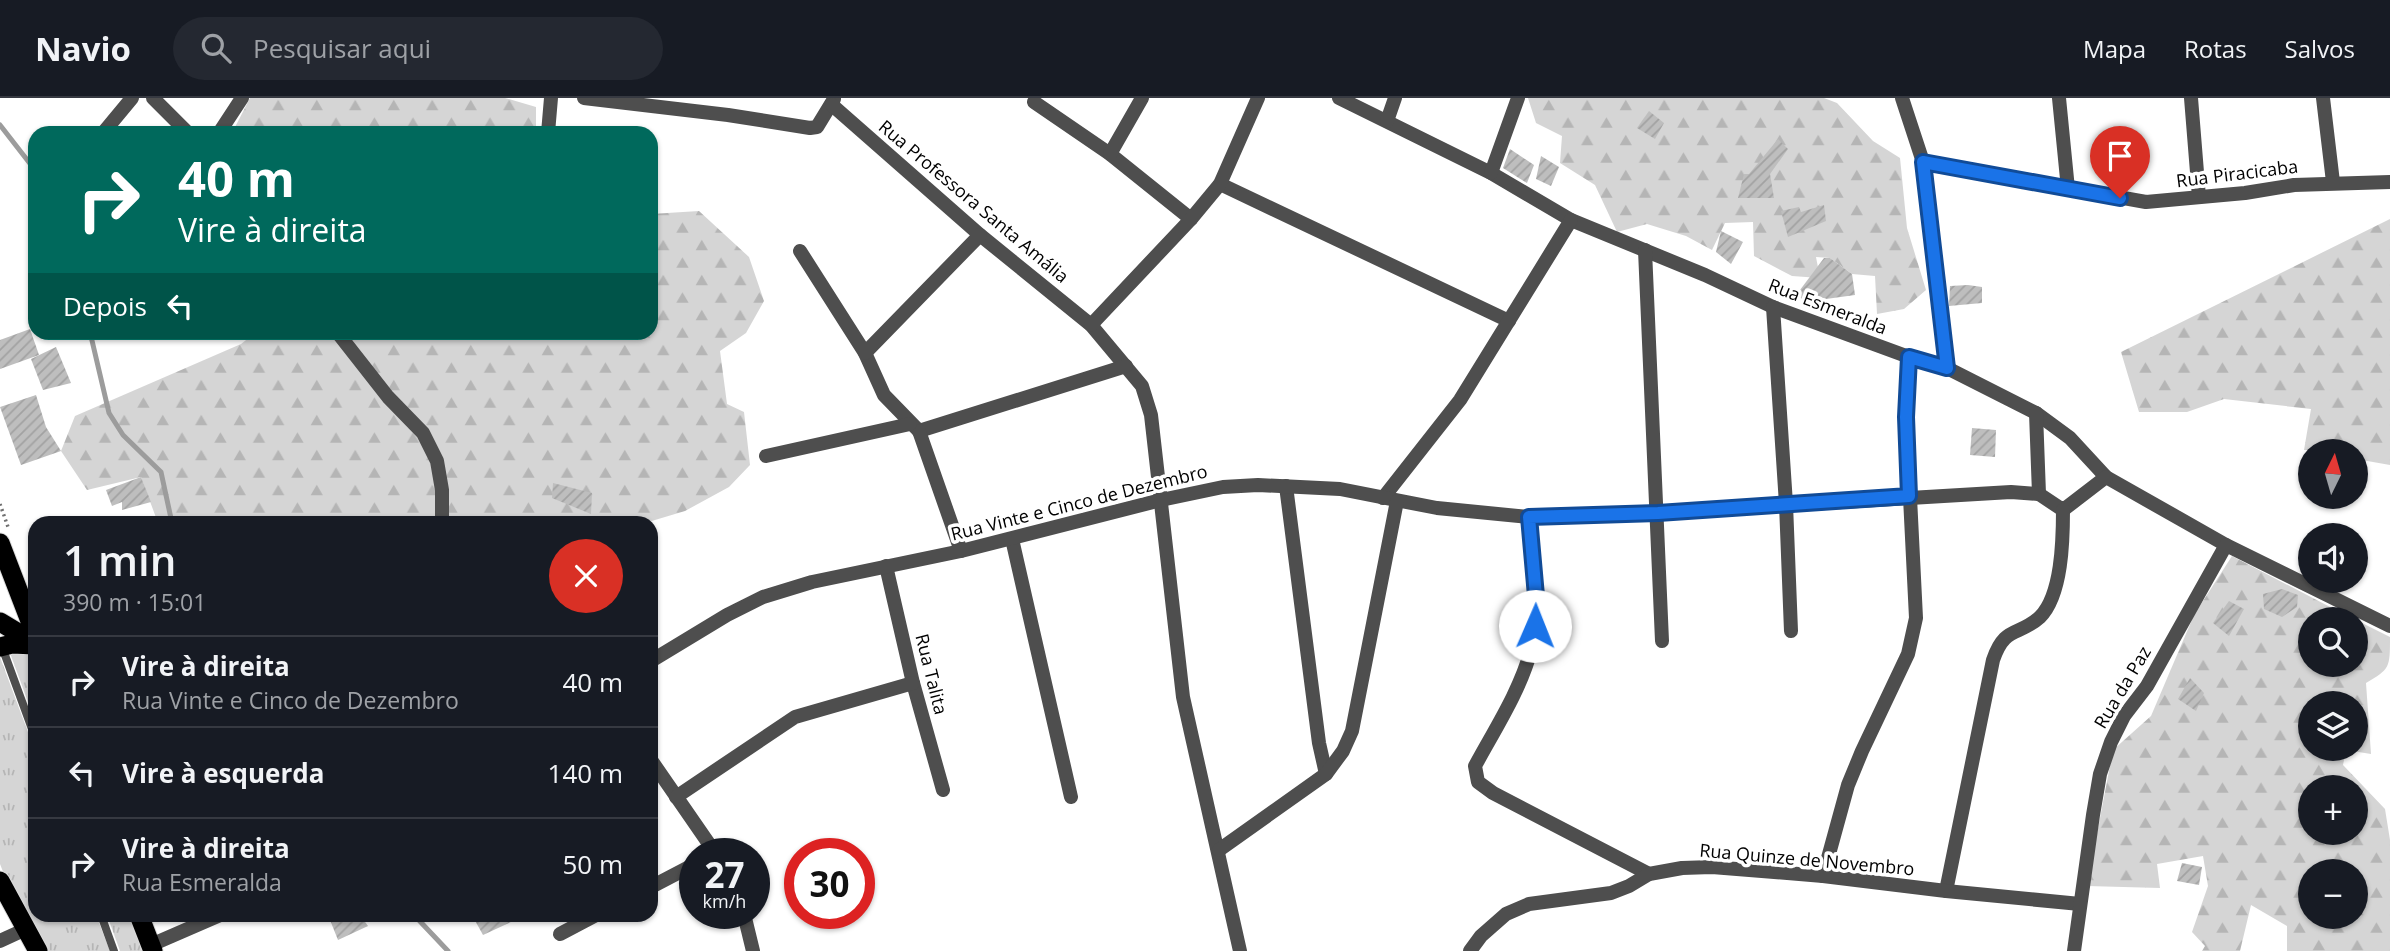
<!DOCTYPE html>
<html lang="pt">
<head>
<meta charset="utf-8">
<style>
	body { margin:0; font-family:"Open Sans",sans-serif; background:#242831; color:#f1f3f6; height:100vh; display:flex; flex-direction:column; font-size:26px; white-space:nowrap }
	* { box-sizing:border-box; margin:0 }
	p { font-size:23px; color:#9ea1a6 }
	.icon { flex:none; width:38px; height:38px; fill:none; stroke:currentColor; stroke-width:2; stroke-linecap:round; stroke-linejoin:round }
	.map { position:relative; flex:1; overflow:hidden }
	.side { position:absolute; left:28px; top:418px; width:630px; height:406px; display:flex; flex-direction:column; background:#171b24; border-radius:21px; box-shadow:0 2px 5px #0004 }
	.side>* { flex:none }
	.top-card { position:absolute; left:28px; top:28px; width:630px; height:214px; border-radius:21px; box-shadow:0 2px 5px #0004; background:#00695c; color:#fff; overflow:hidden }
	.needle { width:46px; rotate:5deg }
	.buttons { position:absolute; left:2298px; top:341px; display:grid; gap:14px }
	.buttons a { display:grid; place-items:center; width:70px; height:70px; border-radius:50%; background:#171b24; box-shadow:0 2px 5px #0004; font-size:35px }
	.speed { position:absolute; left:679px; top:740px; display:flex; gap:14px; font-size:35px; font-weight:700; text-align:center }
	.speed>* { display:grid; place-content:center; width:91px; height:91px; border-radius:50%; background:#171b24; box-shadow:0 2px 5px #0004; line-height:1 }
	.speed small { font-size:18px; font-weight:400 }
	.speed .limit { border:10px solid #d22; background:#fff; color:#111 }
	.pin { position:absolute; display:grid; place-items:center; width:60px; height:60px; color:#fff; margin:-72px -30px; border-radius:50% 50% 50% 0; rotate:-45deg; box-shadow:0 0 7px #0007 }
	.pin .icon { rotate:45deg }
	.me { position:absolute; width:77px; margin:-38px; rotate:1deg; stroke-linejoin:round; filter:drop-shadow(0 0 5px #0008) }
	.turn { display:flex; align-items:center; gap:24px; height:147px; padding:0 35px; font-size:32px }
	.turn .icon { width:91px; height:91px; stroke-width:2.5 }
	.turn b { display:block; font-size:49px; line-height:60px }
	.then { display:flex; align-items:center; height:66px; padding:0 35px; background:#0003; gap:14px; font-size:26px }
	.round { display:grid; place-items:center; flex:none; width:74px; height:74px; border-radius:37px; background:#242831 }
	.headline { display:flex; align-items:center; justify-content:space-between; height:119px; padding:0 35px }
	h1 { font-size:42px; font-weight:600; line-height:52px }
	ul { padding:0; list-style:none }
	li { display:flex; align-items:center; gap:21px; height:91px; padding:0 35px; border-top:2px solid #363941 }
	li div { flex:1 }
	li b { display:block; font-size:26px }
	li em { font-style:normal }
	header { display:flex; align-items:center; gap:42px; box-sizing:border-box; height:98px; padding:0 35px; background:#171b24; border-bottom:2px solid #363941 }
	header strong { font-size:33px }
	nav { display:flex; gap:38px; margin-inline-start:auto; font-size:24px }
	.search { width:490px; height:63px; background:#242831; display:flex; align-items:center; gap:18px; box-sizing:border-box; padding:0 24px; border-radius:38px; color:#9ea1a6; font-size:26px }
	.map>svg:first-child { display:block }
	.forest { fill:url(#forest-firs); fill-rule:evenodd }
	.park { fill:url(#park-tufts) }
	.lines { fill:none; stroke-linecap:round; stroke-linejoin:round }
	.stream { stroke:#9c9c9c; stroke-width:5 }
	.building { fill:url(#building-hatch) }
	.trunk-casing { stroke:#dbdbdb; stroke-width:21 }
	.path { stroke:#707070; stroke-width:3.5; stroke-dasharray:2 3.5; stroke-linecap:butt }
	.service { stroke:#4e4e4e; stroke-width:8 }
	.minor { stroke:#4e4e4e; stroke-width:14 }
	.trunk { stroke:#000; stroke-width:19 }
	.route-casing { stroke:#114b97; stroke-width:18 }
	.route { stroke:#1a73e8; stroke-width:12 }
	.labels { text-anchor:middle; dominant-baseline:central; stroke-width:7; stroke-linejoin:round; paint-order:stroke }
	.street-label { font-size:18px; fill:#000; stroke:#fff }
</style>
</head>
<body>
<header>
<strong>Navio</strong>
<div class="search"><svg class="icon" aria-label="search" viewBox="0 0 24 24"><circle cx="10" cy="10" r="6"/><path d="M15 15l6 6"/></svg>Pesquisar aqui</div>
<nav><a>Mapa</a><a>Rotas</a><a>Salvos</a></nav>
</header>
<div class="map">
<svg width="2390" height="853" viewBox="0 0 2390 853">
	<defs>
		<pattern id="forest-firs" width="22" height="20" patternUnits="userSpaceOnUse" patternTransform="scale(1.75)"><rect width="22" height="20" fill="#d5d5d5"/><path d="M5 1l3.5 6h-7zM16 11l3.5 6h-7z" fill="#b5b5b5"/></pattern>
		<pattern id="park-tufts" width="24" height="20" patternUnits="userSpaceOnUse" patternTransform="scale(1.75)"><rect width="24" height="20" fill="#d5d5d5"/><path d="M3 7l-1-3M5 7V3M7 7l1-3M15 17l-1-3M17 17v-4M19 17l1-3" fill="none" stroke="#b5b5b5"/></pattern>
		<pattern id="building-hatch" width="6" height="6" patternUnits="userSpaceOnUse" patternTransform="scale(1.75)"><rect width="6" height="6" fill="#bebebe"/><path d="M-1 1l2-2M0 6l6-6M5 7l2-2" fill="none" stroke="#a2a2a2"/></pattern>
	</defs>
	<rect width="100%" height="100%" fill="#fff"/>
	<g class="forest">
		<path d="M250 0H505L536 9V28L482 29 432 35H232Z"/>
		<path d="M1528 0H1824L1837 5 1873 43 1900 60 1907 130 1926 192 1904 211 1877 216 1875 178 1852 176 1830 160 1816 159 1820 180 1792 178 1754 158 1753 124 1725 125 1712 152 1686 138 1647 126 1617 134 1595 87 1560 65 1562 38 1536 25Z"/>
		<path d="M699 113 749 159 764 203 746 235 720 253 727 306 744 314 750 367 729 389 685 413 645 425H506L495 419 470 425H158L141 379 87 392 61 353 75 318 241 246 255 235 651 234V116Z"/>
		<path d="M2390 121V367L2356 361V354L2304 352 2311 311 2224 301 2187 314H2139L2121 254Z"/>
		<path d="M2232 458 2355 522H2310V567H2356V522L2390 539C2390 570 2390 571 2366 585L2371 656 2346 652 2343 667 2385 711 2390 742V853H2287V828L2251 807 2240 853H2202L2205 848 2192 834 2208 788 2203 758 2157 766 2160 790 2087 788 2113 652 2151 618 2194 517ZM2310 606H2356V651H2310ZM2310 690H2356V735H2310ZM2310 774H2356V819H2310Z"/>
	</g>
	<g class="park">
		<path d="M35 553V623L10 555Z"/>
		<path d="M0 559 35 653V817H96L110 853H44L9 789 0 766Z"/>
		<path d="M107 817H134L148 853H120Z"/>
	</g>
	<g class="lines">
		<g class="stream">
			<path d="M0 27 35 72"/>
			<path d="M90 234 109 315 123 337 161 374 172 425"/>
			<path d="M414 817 448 853"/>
		</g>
	</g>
	<g class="building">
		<path d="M1649 13 1664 25 1655 41 1637 30Z"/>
		<path d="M1778 41 1788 51 1770 76 1774 100H1738L1744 76H1749Z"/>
		<path d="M1510 51 1534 67 1527 85 1503 70Z"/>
		<path d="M1541 58 1559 69 1551 88 1536 81Z"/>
		<path d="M1824 107 1826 123 1788 139 1781 113 1799 109 1801 114Z"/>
		<path d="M1721 133 1743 144 1731 166 1716 154Z"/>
		<path d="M1824 160H1830L1852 176 1855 197 1826 201 1813 213 1797 196Z"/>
		<path d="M1968 187 1982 189V205L1949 208 1950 188Z"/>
		<path d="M30 231 39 257 0 271V242Z"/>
		<path d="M56 249 71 285 43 292 31 261Z"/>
		<path d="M36 297 46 329 61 353 21 367 0 309Z"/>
		<path d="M1972 330 1996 332 1995 359 1970 357Z"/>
		<path d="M141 379 151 404 122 412V404L112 408 106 392Z"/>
		<path d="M553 385 592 395 591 416 552 400Z"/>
		<path d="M2282 491 2298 497 2297 509 2282 519 2264 511 2263 496Z"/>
		<path d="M2229 503 2244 511 2229 538 2213 525Z"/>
		<path d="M2190 580 2204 595 2196 613 2178 601Z"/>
		<path d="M2182 765 2202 769 2199 787 2177 783Z"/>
		<path d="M328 817H360L368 828 338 842Z"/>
		<path d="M472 817H526L483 837Z"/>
	</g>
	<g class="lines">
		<g class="trunk-casing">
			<g id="trunk">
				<path d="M0 445 35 536"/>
				<path d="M0 524 35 545"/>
				<path d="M0 549 12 546 35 547"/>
				<path d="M0 783 38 853"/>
				<path d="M139 817 153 853"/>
			</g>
		</g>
		<path class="path" d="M0 406 8 429"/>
		<g class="service">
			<path d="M2 549 35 639"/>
			<path d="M101 817 114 853"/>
		</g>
		<g class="minor">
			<path d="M153 0 188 35"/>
			<path d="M584 0 728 17 810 30 817 29 834 1"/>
			<path d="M1339 0 1491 75 1571 122 1705 177 1773 209 1909 259 1947 270 2036 315 2070 340 2106 379 2226 447 2390 528"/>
			<path d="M1902 0 1923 64 1947 270"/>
			<path d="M2059 0 2068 91"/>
			<path d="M2191 0 2199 99"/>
			<path d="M2323 0 2333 84"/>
			<path d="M1034 4 1110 56 1191 121"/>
			<path d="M832 7 980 137 1091 227 1142 288 1151 317 1183 599 1240 853"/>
			<path d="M1387 23 1395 0"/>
			<path d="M103 35 132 0"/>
			<path d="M219 35 242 0"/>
			<path d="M548 35 551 0"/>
			<path d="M1110 56 1142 0"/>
			<path d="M1923 64 2146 104 2245 95 2294 87 2390 84"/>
			<path d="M1491 75 1518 0"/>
			<path d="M1220 86 1509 223"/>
			<path d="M1645 152 1662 543"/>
			<path d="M800 153 865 255 884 297 919 333"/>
			<path d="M1773 209 1786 406 1791 533"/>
			<path d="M1091 227 1191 121 1220 86 1258 0"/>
			<path d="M337 234 388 299 423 335 437 363 442 392V425"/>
			<path d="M865 255 980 137"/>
			<path d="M2036 315 2039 396"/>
			<path d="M919 333 1126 268"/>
			<path d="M919 333 961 453"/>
			<path d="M766 358 910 326"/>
			<path d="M1286 388 1319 645 1326 676"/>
			<path d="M1383 400 1460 302 1571 122"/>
			<path d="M1529 419C1533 462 1543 510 1531 552 1520 593 1495 631 1475 668L1478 684 1493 695 1649 776"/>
			<path d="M1012 441 1071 699"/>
			<path d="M886 468 913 585 943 692"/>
			<path d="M651 563 727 517 763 499 812 484 961 453 1161 402 1223 389 1258 387 1340 391 1437 410 1529 419 1658 415 2011 394 2039 396 2063 412 2106 379"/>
			<path d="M651 662 716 756"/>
			<path d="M676 699 795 619 913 585"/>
			<path d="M1219 752 1326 676 1343 653 1352 633 1397 403"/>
			<path d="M1823 778 1848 687 1862 653 1908 556 1916 520 1906 319 1909 259"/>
			<path d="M651 789 695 766"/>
			<path d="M1946 793 1993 562C2005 527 2018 539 2040 519 2062 497 2063 442 2063 412"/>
			<path d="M744 816 753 853"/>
			<path d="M560 836 596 817"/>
			<path d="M0 843 26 831"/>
			<path d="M151 847 220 817"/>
			<path d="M1470 853 1481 838 1506 816 1529 806 1611 795 1629 788 1649 776 1682 770 1712 769 1823 778 1946 793 2080 806"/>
			<path d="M2074 853 2093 717 2100 676 2111 644 2124 618 2147 588 2226 447"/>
		</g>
		<use href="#trunk" class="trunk"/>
	</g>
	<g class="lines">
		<g class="route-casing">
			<path id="route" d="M1535 528 1536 498 1529 419 1658 415 1909 398 1906 319 1909 259 1947 270 1923 64 2120 100"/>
		</g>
		<use href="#route" class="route"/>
	</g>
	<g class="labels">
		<g class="street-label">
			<text transform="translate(2237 75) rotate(-7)">Rua Piracicaba</text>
			<text transform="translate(974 103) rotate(40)">Rua Professora Santa Amália</text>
			<text transform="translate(1828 208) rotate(21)">Rua Esmeralda</text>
			<text transform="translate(1079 404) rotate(-14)">Rua Vinte e Cinco de Dezembro</text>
			<text transform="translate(932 576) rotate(76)">Rua Talita</text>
			<text transform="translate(2122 589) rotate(-59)">Rua da Paz</text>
			<text transform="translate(1807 761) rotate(5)">Rua Quinze de Novembro</text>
		</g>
	</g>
</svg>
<div class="buttons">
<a><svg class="needle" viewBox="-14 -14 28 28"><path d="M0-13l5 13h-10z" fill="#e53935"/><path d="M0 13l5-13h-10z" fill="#9ea1a6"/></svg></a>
<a><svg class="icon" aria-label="sound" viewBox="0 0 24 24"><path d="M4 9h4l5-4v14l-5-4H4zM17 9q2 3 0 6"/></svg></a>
<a><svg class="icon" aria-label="search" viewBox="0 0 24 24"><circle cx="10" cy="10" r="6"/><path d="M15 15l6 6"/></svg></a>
<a><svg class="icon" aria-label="layers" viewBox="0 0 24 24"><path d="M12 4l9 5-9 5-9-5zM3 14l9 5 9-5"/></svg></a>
<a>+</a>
<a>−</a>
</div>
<div class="speed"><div>27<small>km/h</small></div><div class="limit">30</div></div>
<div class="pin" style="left:2120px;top:100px;background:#d93025"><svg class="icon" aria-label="arrive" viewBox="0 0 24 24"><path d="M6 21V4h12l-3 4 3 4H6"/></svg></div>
<svg class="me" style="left:1535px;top:528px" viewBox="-20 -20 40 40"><circle r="19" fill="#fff"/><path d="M0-13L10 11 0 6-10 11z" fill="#1a73e8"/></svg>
<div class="top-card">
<div class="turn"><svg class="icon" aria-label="right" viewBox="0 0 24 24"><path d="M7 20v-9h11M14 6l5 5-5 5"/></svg><div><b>40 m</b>Vire à direita</div></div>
<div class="then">Depois<svg class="icon" aria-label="left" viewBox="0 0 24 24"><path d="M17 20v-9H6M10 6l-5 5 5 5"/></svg></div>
</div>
<section class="side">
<div class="headline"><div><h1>1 min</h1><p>390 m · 15:01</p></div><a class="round" style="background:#d93025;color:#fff"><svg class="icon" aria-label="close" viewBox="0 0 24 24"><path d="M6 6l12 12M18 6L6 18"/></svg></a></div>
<ul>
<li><svg class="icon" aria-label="right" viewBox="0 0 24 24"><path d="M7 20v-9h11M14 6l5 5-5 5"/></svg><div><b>Vire à direita</b><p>Rua Vinte e Cinco de Dezembro</p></div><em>40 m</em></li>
<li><svg class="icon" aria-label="left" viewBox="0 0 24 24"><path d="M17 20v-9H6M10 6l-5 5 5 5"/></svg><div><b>Vire à esquerda</b></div><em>140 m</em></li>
<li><svg class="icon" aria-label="right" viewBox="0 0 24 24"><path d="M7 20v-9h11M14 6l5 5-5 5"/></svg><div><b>Vire à direita</b><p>Rua Esmeralda</p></div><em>50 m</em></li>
</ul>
</section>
</div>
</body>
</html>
